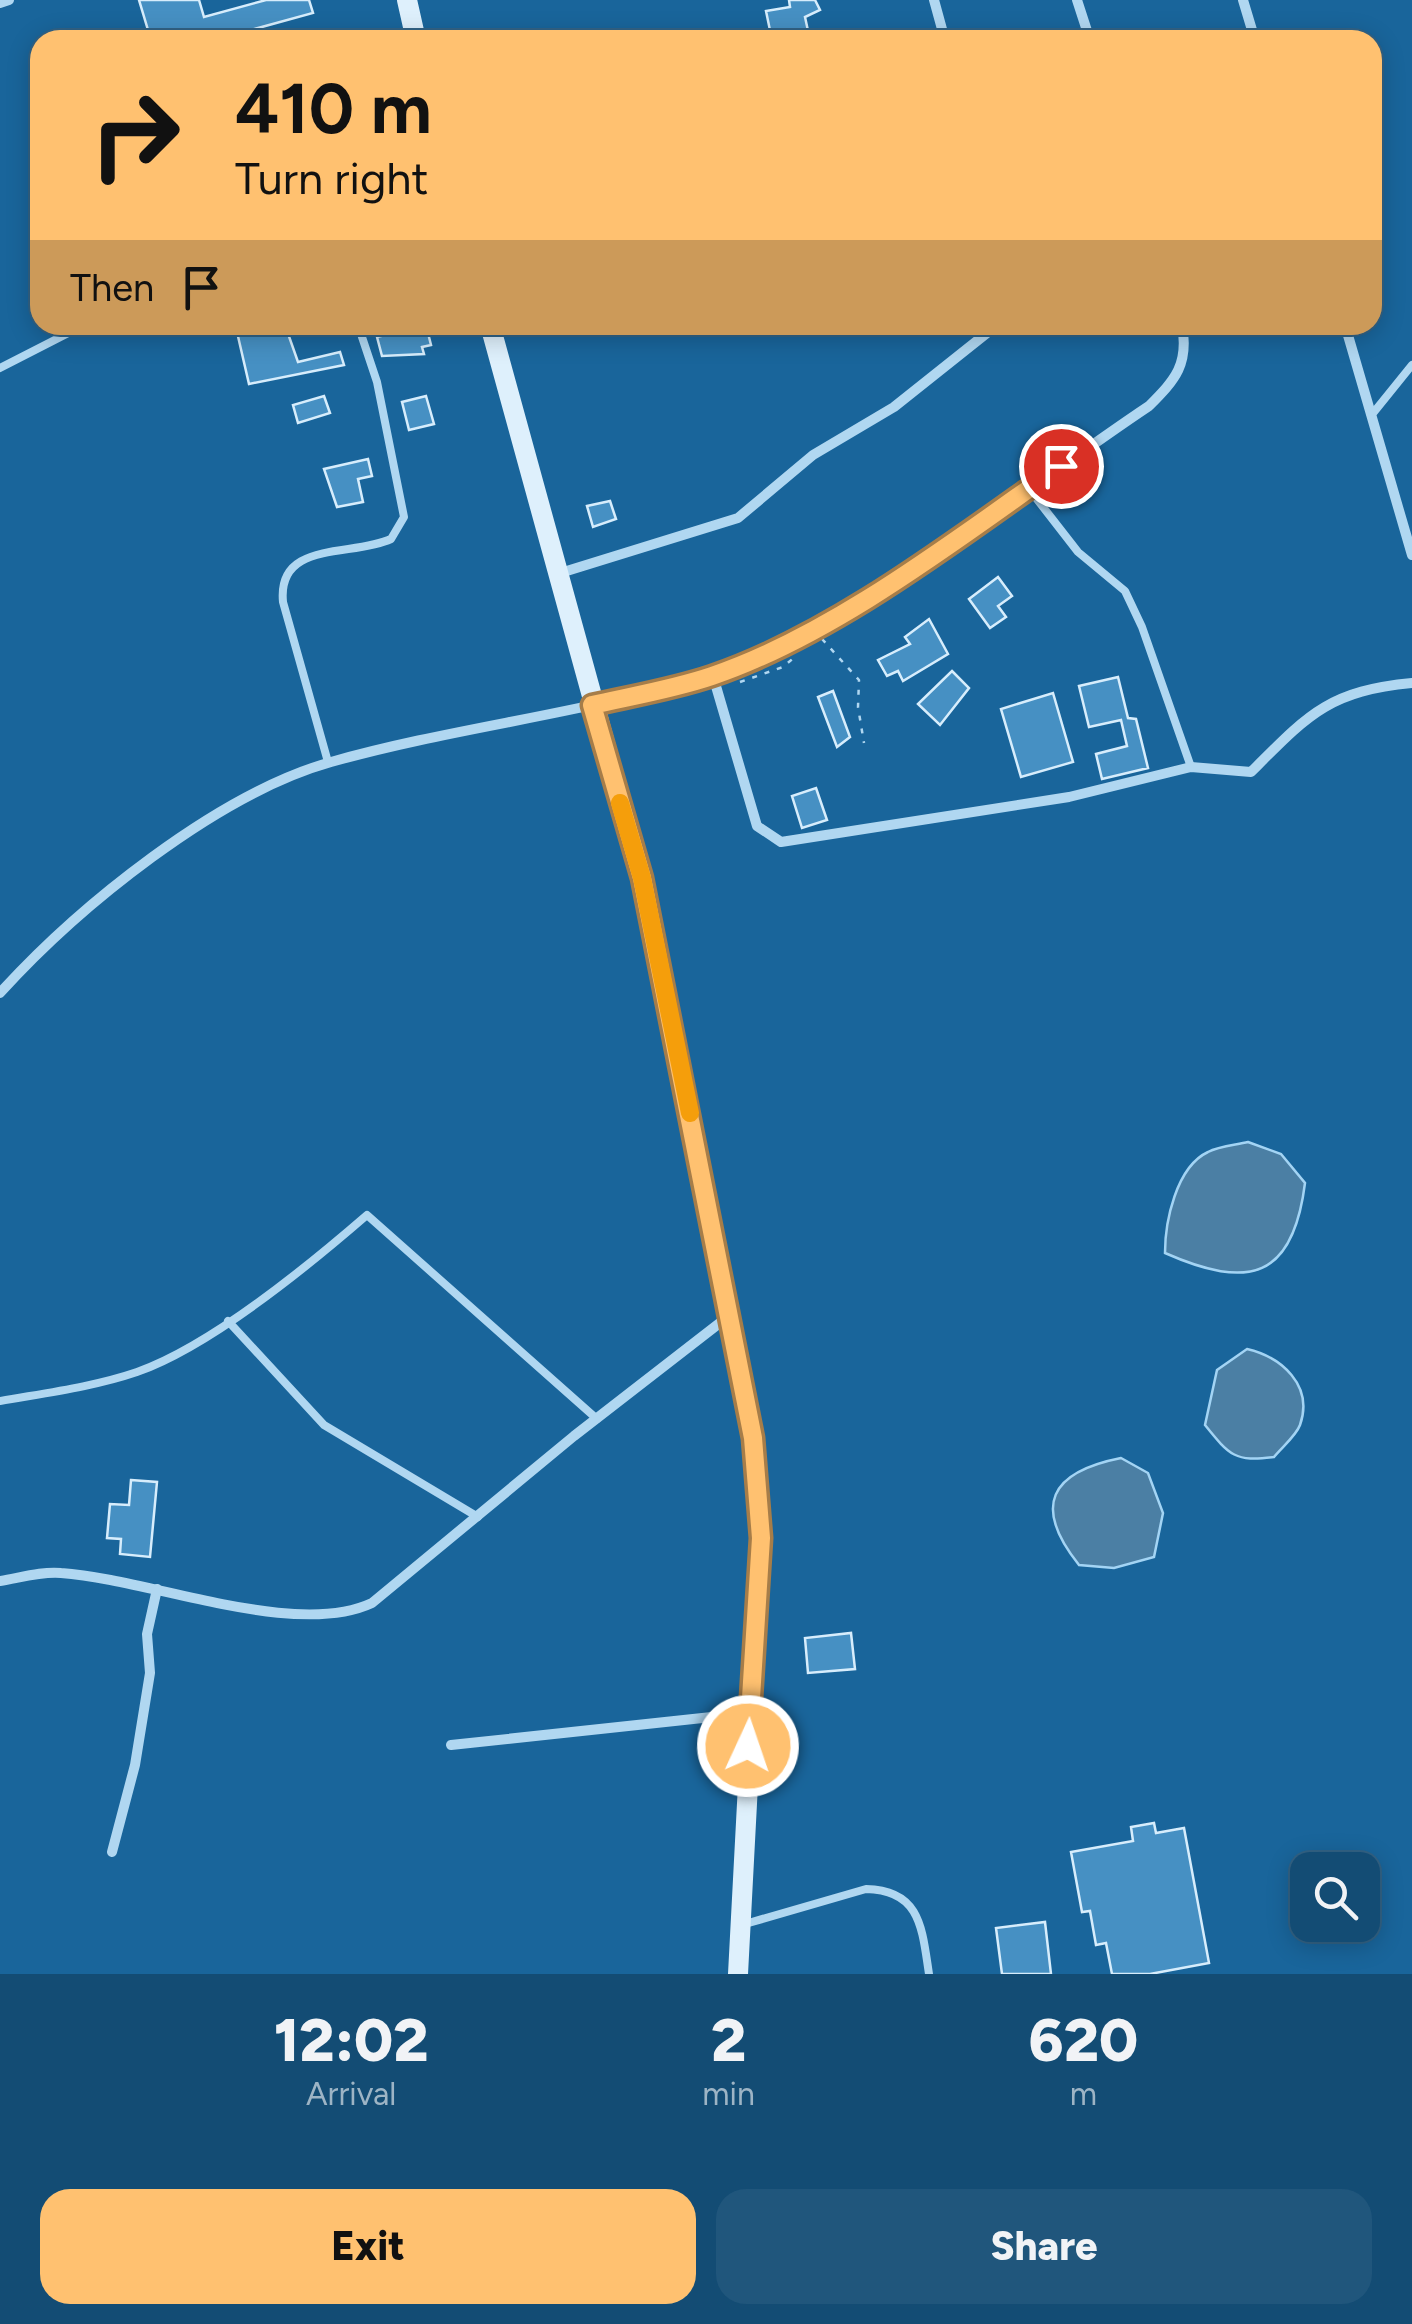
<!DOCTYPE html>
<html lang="en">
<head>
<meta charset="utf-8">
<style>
	body { margin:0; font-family:Figtree,sans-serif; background:#20567c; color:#f1f3f6; height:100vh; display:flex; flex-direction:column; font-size:38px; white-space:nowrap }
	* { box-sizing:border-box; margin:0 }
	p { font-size:32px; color:#9db4c5 }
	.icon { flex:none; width:55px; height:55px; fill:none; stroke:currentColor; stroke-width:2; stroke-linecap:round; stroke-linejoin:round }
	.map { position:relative; height:1974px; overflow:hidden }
	.details { display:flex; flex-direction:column; background:#134c74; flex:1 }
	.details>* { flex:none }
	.guide { position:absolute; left:30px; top:30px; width:1352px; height:305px; border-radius:30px; box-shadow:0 5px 25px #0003,0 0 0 2px #326386; background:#ffc170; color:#111; overflow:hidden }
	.controls { position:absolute; left:1290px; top:1852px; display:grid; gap:20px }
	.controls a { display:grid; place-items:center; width:90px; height:90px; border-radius:20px; background:#134c74; box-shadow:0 5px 25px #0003,0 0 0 2px #326386; font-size:50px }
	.pin { position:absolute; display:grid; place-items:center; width:85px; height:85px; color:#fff; margin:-42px; border:5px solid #fff; border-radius:50%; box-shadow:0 2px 10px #0007 }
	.me { position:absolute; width:110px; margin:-55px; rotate:3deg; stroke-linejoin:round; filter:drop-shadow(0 0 8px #0008) }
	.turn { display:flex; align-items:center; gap:35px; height:210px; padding:0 40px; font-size:45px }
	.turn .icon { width:130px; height:130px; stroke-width:2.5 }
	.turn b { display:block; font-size:70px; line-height:85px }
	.then { display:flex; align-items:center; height:95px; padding:0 40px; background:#0003; gap:20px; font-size:38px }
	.eta { display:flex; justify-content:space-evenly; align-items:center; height:170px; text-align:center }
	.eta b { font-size:60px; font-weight:800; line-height:70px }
	.action { display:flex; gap:20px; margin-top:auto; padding:20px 40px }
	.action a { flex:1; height:115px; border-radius:30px; background:#ffc170; color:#111; font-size:40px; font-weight:800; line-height:115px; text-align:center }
	.action a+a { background:#20567c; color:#f1f3f6 }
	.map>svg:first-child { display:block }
	.water { fill:#4b7fa4; stroke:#a3d4f4; stroke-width:2.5 }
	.building { fill:#4690c3; stroke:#d7edfc; stroke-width:2.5 }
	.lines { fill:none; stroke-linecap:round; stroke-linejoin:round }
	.path { stroke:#b0d7f1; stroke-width:2.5; stroke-dasharray:5 8; stroke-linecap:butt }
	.service { stroke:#b0d7f1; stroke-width:8 }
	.minor { stroke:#b0d7f1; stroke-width:10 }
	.secondary { stroke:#def0fc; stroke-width:20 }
	.route-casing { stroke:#a67d49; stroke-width:25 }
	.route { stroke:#ffc170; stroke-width:18 }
	.slow { stroke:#f59e0b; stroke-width:18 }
</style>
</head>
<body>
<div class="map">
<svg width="1412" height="1974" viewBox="0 0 1412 1974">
	<rect width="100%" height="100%" fill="#19659b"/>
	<g class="water">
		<path d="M1248 1142 1281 1154 1305 1183C1293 1279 1249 1290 1165 1253 1165 1222 1176 1167 1208 1152 1219 1146 1236 1145 1248 1142Z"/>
		<path d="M1247 1349C1281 1357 1314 1385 1300 1425 1296 1436 1281 1448 1274 1457 1235 1462 1230 1456 1205 1425L1217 1370Z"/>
		<path d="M1121 1458 1148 1473 1163 1513 1154 1557 1114 1568 1079 1565C1032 1506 1050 1472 1121 1458Z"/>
	</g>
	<g class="building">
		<path d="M139 0H199L204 17 266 0H309L313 13 214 40H151Z"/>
		<path d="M789 0H815L820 10 805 17 810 40H772L766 11 790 7Z"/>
		<path d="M267 325H285L298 362 340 352 344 365 249 384 237 332Z"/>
		<path d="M426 325 431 345 422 347 424 354 382 356 377 337Z"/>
		<path d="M324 396 330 413 298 423 293 405Z"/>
		<path d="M426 396 434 424 409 430 402 402Z"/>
		<path d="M368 459 372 476 358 479 363 502 337 507 324 469Z"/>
		<path d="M610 501 616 519 593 527 587 506Z"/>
		<path d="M998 577 1012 596 998 606 1006 617 990 628 969 599Z"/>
		<path d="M929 619 948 654 903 681 898 671 887 676 878 660 910 644 905 637Z"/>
		<path d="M952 671 969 688 940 725 918 704Z"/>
		<path d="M1118 677 1128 718 1136 719 1148 768 1102 779 1096 754 1127 746 1121 720 1089 727 1079 686Z"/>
		<path d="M833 691 850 737 837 747 818 697Z"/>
		<path d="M1053 693 1073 762 1021 777 1001 709Z"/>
		<path d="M816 788 827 820 802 828 792 796Z"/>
		<path d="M131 1480 157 1482 150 1557 120 1554 121 1539 107 1538 110 1504 129 1505Z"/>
		<path d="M851 1633 855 1669 808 1673 805 1638Z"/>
		<path d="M1154 1823 1156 1833 1184 1828 1209 1963 1150 1974H1112L1106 1943 1096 1945 1090 1911 1082 1912 1071 1852 1133 1841 1131 1827Z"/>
		<path d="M1045 1922 1051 1974H1002L996 1928Z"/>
	</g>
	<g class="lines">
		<g class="path">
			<path d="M822 639 859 680 858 707 864 743"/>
			<path d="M740 682 783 667 796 656"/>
		</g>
		<g class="service">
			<path d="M0 368 84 325"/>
			<path d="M1374 412 1412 365"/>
			<path d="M1029 489 1078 552 1125 591 1142 627 1191 767"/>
			<path d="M328 762 283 602C277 540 352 557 391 539L404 517 377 382 358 325"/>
			<path d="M228 1321 324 1425 478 1517"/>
			<path d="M0 1401C45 1393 93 1387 137 1372 211 1346 307 1267 367 1215L597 1419"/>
			<path d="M745 1924 866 1889C921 1890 922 1929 929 1974"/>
		</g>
		<g class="minor">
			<path d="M934 0 945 40"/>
			<path d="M1077 0 1090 40"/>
			<path d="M1243 0 1255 40"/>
			<path d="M0 3 9 0"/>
			<path d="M1345 325 1412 555"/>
			<path d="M557 574 738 518 813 455 894 407 997 325"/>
			<path d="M713 676 757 826 781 842 1069 797 1191 767 1251 772C1308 715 1328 691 1412 683"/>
			<path d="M0 993C78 907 217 794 331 762 430 734 533 720 633 696 660 689 688 685 714 676 867 620 1014 496 1149 406 1176 379 1189 364 1182 325"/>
			<path d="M0 1581C19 1578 42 1571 61 1573 150 1579 295 1639 372 1603L574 1436 730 1315"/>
			<path d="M451 1745 749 1713"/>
			<path d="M112 1852 135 1765 150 1673 147 1634 157 1589"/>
		</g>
		<g class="secondary">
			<path d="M407 0 416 40"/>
			<path d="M490 325 642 878 753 1438 761 1538 738 1974"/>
		</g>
	</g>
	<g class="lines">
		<g class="route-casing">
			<path id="route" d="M748 1746 761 1538 753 1438 642 878 592 705C632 696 674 689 712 676 833 635 957 539 1061 466"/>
		</g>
		<use href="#route" class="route"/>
		<path class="slow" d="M620 803 642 878 690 1113"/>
	</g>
</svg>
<div class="controls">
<a><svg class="icon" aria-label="search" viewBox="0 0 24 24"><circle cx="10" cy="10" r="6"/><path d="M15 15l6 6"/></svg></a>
</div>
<div class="pin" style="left:1061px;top:466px;background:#d93025"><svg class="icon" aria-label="arrive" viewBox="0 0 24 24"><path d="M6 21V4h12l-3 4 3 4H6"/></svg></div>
<svg class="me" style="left:748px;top:1746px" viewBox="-20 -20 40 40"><circle r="17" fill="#ffc170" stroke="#fff" stroke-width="3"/><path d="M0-11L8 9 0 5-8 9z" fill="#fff"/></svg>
<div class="guide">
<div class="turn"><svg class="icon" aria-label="right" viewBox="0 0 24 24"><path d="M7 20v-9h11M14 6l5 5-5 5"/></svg><div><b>410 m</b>Turn right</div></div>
<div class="then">Then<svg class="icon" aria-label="arrive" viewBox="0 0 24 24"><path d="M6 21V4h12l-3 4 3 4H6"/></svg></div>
</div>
</div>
<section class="details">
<div class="eta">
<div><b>12:02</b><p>Arrival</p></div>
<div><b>2</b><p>min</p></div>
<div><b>620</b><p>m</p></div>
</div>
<div class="action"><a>Exit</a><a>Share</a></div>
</section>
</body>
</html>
